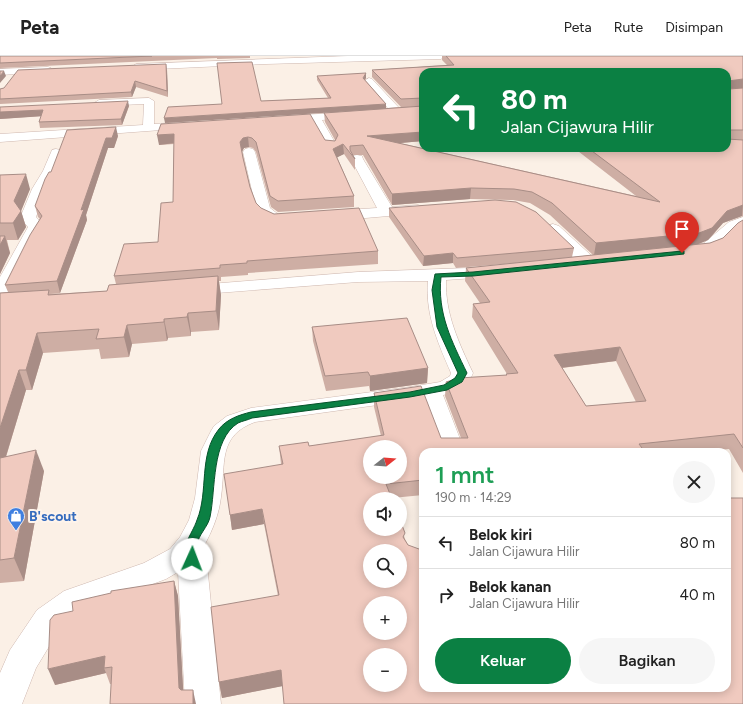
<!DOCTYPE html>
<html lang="id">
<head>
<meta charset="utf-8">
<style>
	body { margin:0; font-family:Figtree,sans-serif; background:#f6f6f6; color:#222; height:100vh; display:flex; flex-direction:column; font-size:15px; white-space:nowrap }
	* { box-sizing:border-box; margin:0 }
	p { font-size:13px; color:#767676 }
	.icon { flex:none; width:22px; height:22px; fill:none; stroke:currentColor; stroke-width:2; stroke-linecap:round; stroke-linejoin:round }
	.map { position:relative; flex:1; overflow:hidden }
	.details { position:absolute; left:419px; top:392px; width:312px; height:244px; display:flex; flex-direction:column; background:#fff; border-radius:12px; box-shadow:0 2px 10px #0003 }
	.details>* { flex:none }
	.banner { position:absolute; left:419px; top:12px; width:312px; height:84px; border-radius:12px; box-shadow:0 2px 10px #0003; background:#0b8043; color:#fff; overflow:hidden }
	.needle { width:26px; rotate:73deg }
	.fabs { position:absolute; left:363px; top:384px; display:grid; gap:8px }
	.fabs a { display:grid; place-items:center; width:44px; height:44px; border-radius:50%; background:#fff; box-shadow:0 2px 10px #0003; font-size:20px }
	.pin { position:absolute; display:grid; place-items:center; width:34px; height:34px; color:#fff; margin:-41px -17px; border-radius:50% 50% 50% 0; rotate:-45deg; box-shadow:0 0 4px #0007 }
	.pin .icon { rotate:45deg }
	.me { position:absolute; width:44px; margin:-22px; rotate:2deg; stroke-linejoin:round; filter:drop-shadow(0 0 3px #0008) }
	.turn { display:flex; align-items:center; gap:14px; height:84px; padding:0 16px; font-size:18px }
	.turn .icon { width:52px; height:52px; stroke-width:2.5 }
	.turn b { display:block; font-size:28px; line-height:34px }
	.round { display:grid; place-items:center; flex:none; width:42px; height:42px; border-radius:21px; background:#f6f6f6 }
	.summary { display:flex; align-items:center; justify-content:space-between; height:68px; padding:0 16px }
	h1 { font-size:24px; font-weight:600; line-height:30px; color:#1e9e55 }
	.cta { display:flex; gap:8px; margin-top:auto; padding:8px 16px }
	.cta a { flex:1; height:46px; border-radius:24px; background:#0b8043; color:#fff; font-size:16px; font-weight:600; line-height:46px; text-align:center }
	.cta a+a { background:#f6f6f6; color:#222 }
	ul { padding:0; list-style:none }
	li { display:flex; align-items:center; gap:12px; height:52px; padding:0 16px; border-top:1px solid #e0e0e0 }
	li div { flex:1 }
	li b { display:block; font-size:15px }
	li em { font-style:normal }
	header { display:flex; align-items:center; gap:24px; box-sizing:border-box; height:56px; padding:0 20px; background:#fff; border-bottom:1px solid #e0e0e0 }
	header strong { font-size:19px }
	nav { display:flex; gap:22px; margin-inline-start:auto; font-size:14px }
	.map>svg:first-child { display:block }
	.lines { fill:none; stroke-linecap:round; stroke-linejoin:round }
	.minor-casing { stroke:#cfb8b0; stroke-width:1 }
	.minor { fill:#fff; fill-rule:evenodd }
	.wall { fill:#ceaea4; fill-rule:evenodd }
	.shaded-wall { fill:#a88d86 }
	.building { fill:#f0cabf; stroke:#a88d86; fill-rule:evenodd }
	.route { fill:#0b8043; stroke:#07532c }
	.labels { text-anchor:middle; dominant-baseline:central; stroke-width:4; stroke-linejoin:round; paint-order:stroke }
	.near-shop-label { font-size:14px; font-weight:bold; fill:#366cbe; stroke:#fef4ec; text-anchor:start }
</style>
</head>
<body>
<header>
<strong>Peta</strong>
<nav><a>Peta</a><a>Rute</a><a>Disimpan</a></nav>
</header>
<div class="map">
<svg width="743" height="648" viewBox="0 0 743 648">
	<rect width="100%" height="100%" fill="#fbf0e6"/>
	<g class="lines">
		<g class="minor-casing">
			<g id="minor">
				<path d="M348 0H445L441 3 266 8 136 14 131 11 136 8Z"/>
				<path d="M48 11 51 12 53 14 51 16 0 19V13Z"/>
				<path d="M369 22 372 23 401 54 403 56 401 58H393L366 27 364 25Z"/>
				<path d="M149 42 154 45V68L188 66 192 67 194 69 192 71 188 72 0 86V78L143 69 144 48 99 50 94 47 99 44Z"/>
				<path d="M354 56 358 57 360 59 358 61 322 64 337 90 335 93H327L311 65 283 66 279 65 277 63 279 61 283 60Z"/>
				<path d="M249 92 253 93 255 96 270 152 279 159 296 160 299 163 296 166 278 168 266 164 260 159 256 152 243 96 245 93Z"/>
				<path d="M56 93 60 94 62 97 57 115 46 133 36 161 44 170 32 190 9 239 7 243 0 245V221L28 171 20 162 32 133 43 115 52 94Z"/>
				<path d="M357 99 362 100 363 103 392 151 418 149 423 151 426 154 423 157 331 165 326 163 323 160 326 157 331 155 377 152 351 103 352 100Z"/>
				<path d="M743 161V171C722 181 715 207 685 200L683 196 685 192 704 187 729 166Z"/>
				<path d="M553 168 559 170 594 202 597 206 594 210 588 211 582 210 547 176 545 173 547 170Z"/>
				<path d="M496 211 502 212 505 216 502 220 446 224C445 258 459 287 473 317 467 332 458 336 443 339L465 396H441L421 343 255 366C217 380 226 408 221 441 219 458 213 473 205 488L221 648H185L178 516 166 523 86 553 59 574 36 612 22 648H0V617L10 594 37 554 64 535 144 507 170 493 180 481 189 464 195 442 201 395 211 375 214 370 227 360 251 352 410 331 440 326 450 320 451 317C438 287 425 258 428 225L358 226 191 239 185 238 182 234 185 230 358 216Z"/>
			</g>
		</g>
		<use href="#minor" class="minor"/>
	</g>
	<g class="wall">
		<path d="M0 0H250V2L217 3V2L0 12Z"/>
		<path d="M442 0H743V32L729 33 743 32V160H742L723 167 708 184 696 189 710 187 723 182 743 164V417L729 393 700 396H423V439L392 442 405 483 408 489 591 634 616 633V632H727L743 648 282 630 222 642 219 626 278 540 264 468 232 474 230 459 281 408 279 390H309L381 380 374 351V337L441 382H461L445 340 446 326 506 319V318H507L472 261 473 248 480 247 465 225 466 212 541 205 456 212 453 207 423 210 389 161V152L574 192 572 201 593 199 550 159 530 147 513 144 470 143 392 149 363 99H353L355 103V114L344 98 337 101 354 140V151L278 156 271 151 256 96 253 92 249 91 244 92 242 95 250 131 256 147 261 152 274 158 378 195V208L248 217V219L221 221V225H219L221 239 219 274 191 276V280L168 282 167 285 132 288 129 301 101 303 99 293 43 297 32 334H26L6 401 44 415 24 525 0 527V237L8 236 5 229 40 163 38 161 35 150 51 116 118 80 114 92H108L86 159 87 164 60 237 50 238 107 235 116 228 114 220 158 186 173 146 174 88 159 89 161 68 335 85V84L325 66 324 57 401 51 372 21V14L447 9 442 4ZM423 16H727V92H574L636 140 400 87 423 85ZM616 305 636 346 586 350 562 312Z"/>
		<path d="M167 14 168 41 136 31 132 41 0 48V33Z"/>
		<path d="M317 20 366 22 365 24 386 48 165 67 222 48 261 45 328 42 317 24Z"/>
		<path d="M129 50 122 69 40 72 39 66 41 60 0 63V51Z"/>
		<path d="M0 119 30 133 21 155 26 171 18 184H7L10 197 0 218Z"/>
		<path d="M312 271 428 312 427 327 370 335 369 330 326 335 313 285Z"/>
		<path d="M174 525 178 540 183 634 110 628 106 617 55 629 73 555Z"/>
	</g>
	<g class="shaded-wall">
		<path d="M166 8 167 14 168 41 167 35Z"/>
		<path d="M4 15 6 20 0 27V20Z"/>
		<path d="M366 17V22L363 26V22Z"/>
		<path d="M743 23V32L727 33 728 25Z"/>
		<path d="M135 25 136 31 132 41 131 36Z"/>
		<path d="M128 45 129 50 122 69 121 63Z"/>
		<path d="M386 48V53L165 67 164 62Z"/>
		<path d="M43 54 45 60 0 63V56Z"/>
		<path d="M116 71 118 80 114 92H108L86 159 87 164 60 237 57 225 81 154 106 82Z"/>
		<path d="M423 76V85L367 90V80Z"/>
		<path d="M174 78 175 87 159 89 157 79Z"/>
		<path d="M248 81 249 91 244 92 242 96 240 86 243 82Z"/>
		<path d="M343 88 344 98 334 103 333 93Z"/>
		<path d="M26 118 30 133 21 155 26 171 18 184 13 167 14 145Z"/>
		<path d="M471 132 470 143 392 149V138Z"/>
		<path d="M743 149 742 160 723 167 708 184 696 189 594 199 596 187 727 155Z"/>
		<path d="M5 180 10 197 0 218V189Z"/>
		<path d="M453 197V207L423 210 424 200Z"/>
		<path d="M218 220 221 239 219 274 216 255Z"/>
		<path d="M188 257 191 276V280L187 261Z"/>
		<path d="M164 263 168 282 167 285 164 266Z"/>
		<path d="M127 269 132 288 129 301 124 281Z"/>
		<path d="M37 277 43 297 32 334 26 314Z"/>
		<path d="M620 291 616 305 552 313 554 299Z"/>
		<path d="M428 312 427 327 370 335V320Z"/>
		<path d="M19 314 26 334 0 420V372Z"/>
		<path d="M36 394 44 415 24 525 14 502Z"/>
		<path d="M262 453 264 468 232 474 230 459Z"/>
		<path d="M174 525 178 540 184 648 179 632Z"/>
		<path d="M105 600 104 612 106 617 55 629 48 613Z"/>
		<path d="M281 614 283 630 222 642 219 626Z"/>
		<path d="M193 634 196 648H193Z"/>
	</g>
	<g class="building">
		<path d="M0 0H152L0 7Z"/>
		<path d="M446 0H743V23L728 25V32L729 33 743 32V74H729L728 81H727V16H423V42L401 43 372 14 454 9Z"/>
		<path d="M252 6 261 45 331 42 317 20 366 17 363 22 386 48 164 62 168 51 222 48 217 7Z"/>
		<path d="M166 8 167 35 135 25 131 36 0 43V33L4 32 18 14Z"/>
		<path d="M0 15H4L0 20Z"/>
		<path d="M128 45 121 63 39 66 43 54 0 56V51Z"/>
		<path d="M423 50V76L367 80 660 146 588 92H727V83L743 84V149L727 155 712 172 699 177 596 187 552 147 532 136 514 133 471 132 392 138 363 89 350 90V94L355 103 343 88 333 93 354 140 278 145 270 140 256 86 252 82 248 81 243 82 240 86 243 102 250 131 256 147 261 152 274 158 359 152 378 195 247 205V207L220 209V212L114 220 124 188 158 186 161 147 173 146 174 78 157 79 161 68 310 58 325 84 335 85 338 79 324 57Z"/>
		<path d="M116 71 112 82H106L81 154 84 153 57 225 5 229 30 179 42 160 35 150 45 123 49 116H51L67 74Z"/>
		<path d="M26 118 14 145 21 155 13 167H0V119Z"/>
		<path d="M495 144 516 146 536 156 574 192 457 202 453 197 424 200 389 152Z"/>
		<path d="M743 164V392L734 378 639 388 645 396H423V424L386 428 392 443H370V473H400V464L405 477 403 481 408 489 419 493 423 492V632H590L591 634 630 633V632H727V442H743V648H284L281 614 219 626 211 551 279 539 262 453 230 459 224 418 283 408 279 390 308 386 309 390 384 379 374 337 421 330 441 382H468L446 326 459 322 507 319 506 318 518 317 473 248 490 246 466 212 710 187 723 182 738 167ZM620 291 646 345 586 350 554 299ZM370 391H400V421H370ZM370 495H400V525H370ZM370 547H400V577H370ZM370 599H400V629H370Z"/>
		<path d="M0 180H5L0 189Z"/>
		<path d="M218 220 216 255 188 257 187 261 164 263V266L127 269 124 281 96 283 99 273 37 277 26 314H19L0 372V237L49 234 48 239 107 235 109 229Z"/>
		<path d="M407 262 428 312 370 320 368 316 325 320 312 271Z"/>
		<path d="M36 394 14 502 0 504V402Z"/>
		<path d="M174 525 179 632 181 634H193V648H110L112 611 104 612 105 600 48 613 50 564 54 559 73 555 72 546 111 537V535Z"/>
	</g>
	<path class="route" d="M682 195H684V198L473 220 441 221C437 257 452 286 467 317L462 326 447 334 410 341 252 362C248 364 242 365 238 367 211 384 216 433 210 461 208 471 198 479 197 489 196 495 200 501 196 507L192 508 188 507C179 491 192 479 197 464 209 435 198 399 219 373 227 363 239 359 251 356L410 336 444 329 455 322 458 317 437 271 432 234 435 218 473 216Z"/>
	<defs>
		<g id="shop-pin" transform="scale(0.9)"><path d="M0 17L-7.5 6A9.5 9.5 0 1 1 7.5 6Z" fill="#3f7fe0" stroke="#fef4ec"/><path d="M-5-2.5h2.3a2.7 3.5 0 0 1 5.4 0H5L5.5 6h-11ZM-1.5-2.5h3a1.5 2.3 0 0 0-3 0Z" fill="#fff"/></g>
	</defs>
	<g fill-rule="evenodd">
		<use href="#shop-pin" x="16" y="460"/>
	</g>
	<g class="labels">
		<g class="near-shop-label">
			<text x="29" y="460">B'scout</text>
		</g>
	</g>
</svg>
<div class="fabs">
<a><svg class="needle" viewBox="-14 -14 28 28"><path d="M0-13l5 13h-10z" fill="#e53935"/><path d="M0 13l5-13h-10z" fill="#767676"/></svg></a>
<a><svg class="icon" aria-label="sound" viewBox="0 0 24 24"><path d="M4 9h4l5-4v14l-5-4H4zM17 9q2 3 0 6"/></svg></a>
<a><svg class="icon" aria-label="search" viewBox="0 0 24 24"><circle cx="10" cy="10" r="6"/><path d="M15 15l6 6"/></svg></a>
<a>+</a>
<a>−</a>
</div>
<div class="pin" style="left:682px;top:197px;background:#d93025"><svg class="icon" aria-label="arrive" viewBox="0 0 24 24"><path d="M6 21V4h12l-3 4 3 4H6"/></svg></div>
<svg class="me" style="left:192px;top:503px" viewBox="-20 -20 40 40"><circle r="19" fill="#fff"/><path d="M0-13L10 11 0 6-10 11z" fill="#0b8043"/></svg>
<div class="banner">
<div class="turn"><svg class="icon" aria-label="left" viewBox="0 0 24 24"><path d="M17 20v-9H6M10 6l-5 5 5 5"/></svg><div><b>80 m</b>Jalan Cijawura Hilir</div></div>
</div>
<section class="details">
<div class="summary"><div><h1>1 mnt</h1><p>190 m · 14:29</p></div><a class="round"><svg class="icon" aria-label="close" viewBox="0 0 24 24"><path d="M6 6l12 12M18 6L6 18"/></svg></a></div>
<ul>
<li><svg class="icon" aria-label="left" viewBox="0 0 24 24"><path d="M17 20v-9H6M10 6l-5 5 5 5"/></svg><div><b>Belok kiri</b><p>Jalan Cijawura Hilir</p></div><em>80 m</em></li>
<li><svg class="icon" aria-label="right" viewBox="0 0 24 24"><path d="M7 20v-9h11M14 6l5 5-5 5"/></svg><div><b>Belok kanan</b><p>Jalan Cijawura Hilir</p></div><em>40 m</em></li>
</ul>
<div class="cta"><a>Keluar</a><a>Bagikan</a></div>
</section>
</div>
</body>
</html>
